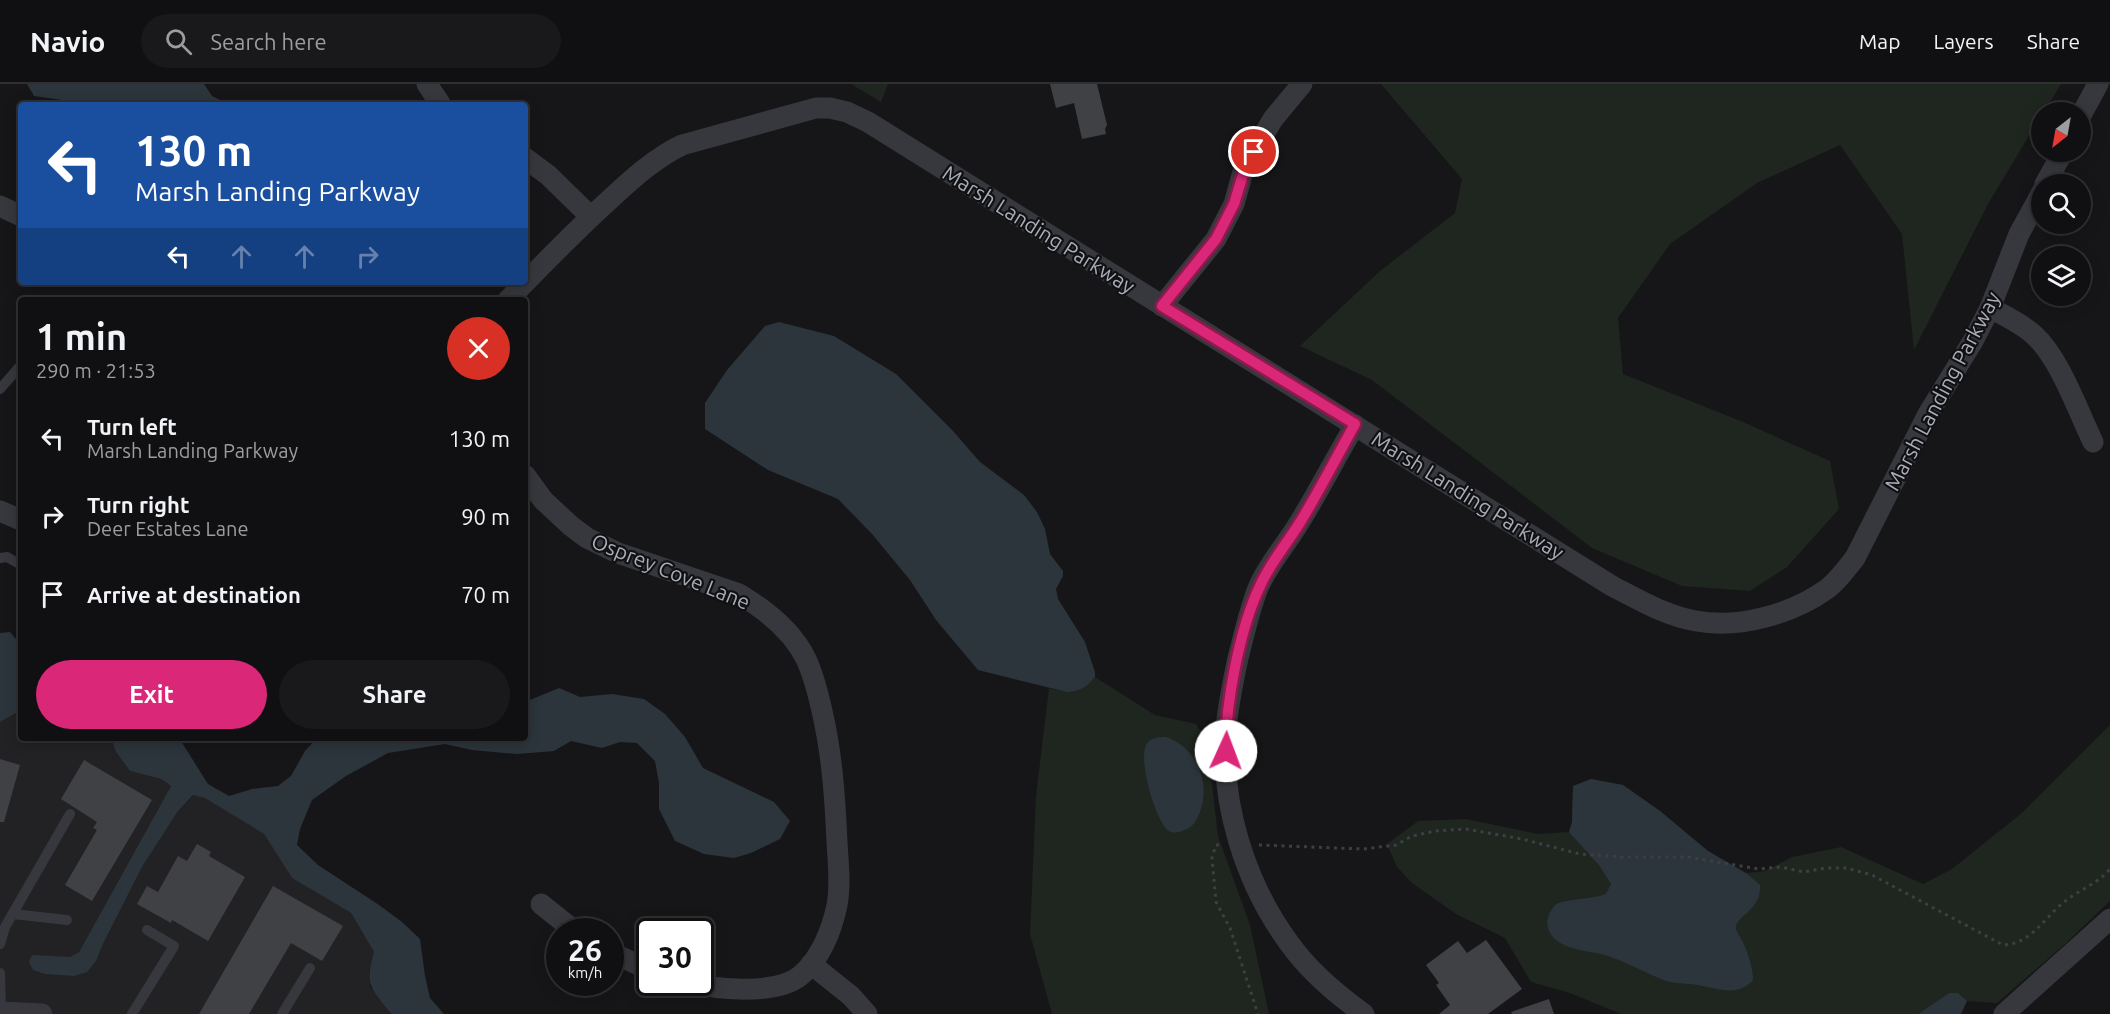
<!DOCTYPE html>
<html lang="en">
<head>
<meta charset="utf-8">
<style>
	body { margin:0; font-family:Ubuntu,sans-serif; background:#19191b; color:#f1f3f6; height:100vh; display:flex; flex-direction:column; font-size:22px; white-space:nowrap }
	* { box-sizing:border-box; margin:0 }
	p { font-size:20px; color:#9c9d9f }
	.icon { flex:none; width:33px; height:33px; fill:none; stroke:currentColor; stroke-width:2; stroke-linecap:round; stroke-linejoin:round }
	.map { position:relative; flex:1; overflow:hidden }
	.details { position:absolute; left:18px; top:213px; width:510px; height:444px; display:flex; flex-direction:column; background:#101012; border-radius:6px; box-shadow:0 3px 15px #0003,0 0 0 2px #303032 }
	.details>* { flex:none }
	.banner { position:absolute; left:18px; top:18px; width:510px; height:183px; border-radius:6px; box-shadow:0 3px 15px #0003,0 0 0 2px #303032; background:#1a4fa0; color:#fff; overflow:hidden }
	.needle { width:39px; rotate:211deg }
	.controls { position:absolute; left:2031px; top:18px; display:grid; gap:12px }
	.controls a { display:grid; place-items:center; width:60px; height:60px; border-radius:50%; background:#101012; box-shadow:0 3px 15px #0003,0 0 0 2px #303032; font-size:30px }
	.speed { position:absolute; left:546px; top:834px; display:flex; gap:12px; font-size:30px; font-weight:700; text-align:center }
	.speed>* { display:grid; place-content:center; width:78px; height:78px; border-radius:50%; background:#101012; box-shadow:0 3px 15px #0003,0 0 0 2px #303032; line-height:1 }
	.speed small { font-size:15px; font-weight:400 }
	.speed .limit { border:3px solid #111; border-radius:9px; background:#fff; color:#111 }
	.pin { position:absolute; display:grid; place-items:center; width:51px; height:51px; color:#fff; margin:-26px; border:3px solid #fff; border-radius:50%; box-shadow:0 2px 6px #0007 }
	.me { position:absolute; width:66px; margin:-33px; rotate:2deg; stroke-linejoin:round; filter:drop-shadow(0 0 4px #0008) }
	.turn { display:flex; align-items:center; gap:21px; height:126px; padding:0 18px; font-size:27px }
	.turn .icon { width:78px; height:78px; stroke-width:2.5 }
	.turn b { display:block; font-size:42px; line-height:51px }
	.lanes { display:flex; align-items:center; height:57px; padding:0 18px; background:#0003; justify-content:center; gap:30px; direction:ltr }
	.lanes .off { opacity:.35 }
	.round { display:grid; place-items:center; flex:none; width:63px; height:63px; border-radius:32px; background:#19191b }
	.head { display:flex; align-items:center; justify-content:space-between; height:102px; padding:0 18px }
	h1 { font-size:36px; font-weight:700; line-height:45px }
	.action { display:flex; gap:12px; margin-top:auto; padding:12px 18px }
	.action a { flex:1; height:69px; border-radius:36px; background:#db2777; color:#fff; font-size:24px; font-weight:700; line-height:69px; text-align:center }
	.action a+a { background:#19191b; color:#f1f3f6 }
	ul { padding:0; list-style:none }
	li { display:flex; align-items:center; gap:18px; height:78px; padding:0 18px }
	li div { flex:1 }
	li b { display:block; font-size:22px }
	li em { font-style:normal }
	header { display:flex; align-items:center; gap:36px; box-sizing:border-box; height:84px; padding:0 30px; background:#101012; border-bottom:2px solid #303032 }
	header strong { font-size:28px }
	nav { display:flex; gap:33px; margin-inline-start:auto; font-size:21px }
	.search { width:420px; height:54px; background:#19191b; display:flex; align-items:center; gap:15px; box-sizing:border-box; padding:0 21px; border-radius:33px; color:#9c9d9f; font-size:22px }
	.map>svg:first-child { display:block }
	.built { fill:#222225 }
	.green { fill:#1e261f }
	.water { fill:#2c353c }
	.building { fill:#404145 }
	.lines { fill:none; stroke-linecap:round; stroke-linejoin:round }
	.path { stroke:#3d3f44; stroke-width:3; stroke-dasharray:3 4.5; stroke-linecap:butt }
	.service { stroke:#37383d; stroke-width:10 }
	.minor { stroke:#37383d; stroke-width:21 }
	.route-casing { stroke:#8e194d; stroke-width:15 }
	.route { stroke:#db2777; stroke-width:10 }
	.labels { text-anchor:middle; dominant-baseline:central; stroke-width:4.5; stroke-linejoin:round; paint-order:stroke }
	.street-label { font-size:21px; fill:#a8adb8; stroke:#111113 }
</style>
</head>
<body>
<header>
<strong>Navio</strong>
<div class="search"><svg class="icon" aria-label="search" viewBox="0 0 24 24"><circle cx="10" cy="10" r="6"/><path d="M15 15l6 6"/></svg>Search here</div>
<nav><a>Map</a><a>Layers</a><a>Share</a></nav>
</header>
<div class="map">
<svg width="2110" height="930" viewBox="0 0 2110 930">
	<rect width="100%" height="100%" fill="#161618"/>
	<path class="built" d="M19 626H21V654H111L116 668 130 687 161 695 171 702 79 868 70 873 96 877 103 860 142 783 178 727 193 711 205 713 264 750 292 794 351 829 374 868 369 887 370 903 392 930H0V638Z"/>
	<g class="green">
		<path d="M851 0H888L881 18Z"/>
		<path d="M1381 0H2061L2044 28H2042L2041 32 1988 120 1914 266 1902 150 1840 61 1757 99 1670 160 1618 234 1623 290 1743 338 1830 377 1839 425 1787 483 1750 507 1682 502 1592 464 1372 296 1300 262 1380 187 1455 129 1462 95Z"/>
		<path d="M1095 593 1155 631 1196 640 1207 657 1218 752 1250 841 1269 930H1052L1030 850 1036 712 1049 604C1067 609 1082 608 1095 593Z"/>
		<path d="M2110 641V817L2065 860 1997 919 1967 917 1958 909H1949L1918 930H1621L1570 909 1531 898 1505 854 1456 830 1412 799 1397 783 1387 760 1418 737 1466 735 1538 750 1569 748 1572 738 1573 702 1591 695 1623 701 1660 727 1708 767 1747 789 1765 787 1792 773 1841 763 1923 800 1952 785 2023 728Z"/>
	</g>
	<g class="water">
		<path d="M27 0H204L212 12 231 21H97L34 12Z"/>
		<path d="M779 238 834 252 896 290 953 347 980 378 1024 411 1037 428 1045 445 1050 470 1063 487V492L1056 505 1058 515 1085 558 1095 588V593C1087 603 1080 607 1067 608L978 586 936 536 910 496 872 450 838 415 768 386 705 345V319L727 286 765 242Z"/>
		<path d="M10 548 21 561V626L0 638V549Z"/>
		<path d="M559 604 580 613 612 610 644 615 665 630 685 653 703 684 774 718 790 737 780 755 751 769 734 774 704 770 675 757 659 725V699L655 677 637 659 620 658 602 664 571 657 554 667 517 670 472 666 445 660 388 669 346 692 312 716 300 745 297 761 318 781 379 821 402 838 420 855 425 892 430 914 444 930H392L389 927C369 902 365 900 374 868L351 829 292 794 264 750 205 714 193 711 178 727 142 783 103 860 96 877 87 888 74 892 45 890 33 886 29 878 32 871 70 873 79 868 171 702 161 695 130 687 116 668 111 654H179L208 700 229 712 252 705 278 702 291 692 305 667 317 654H525V618Z"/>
		<path d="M1166 653C1196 663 1211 698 1200 728 1197 734 1194 742 1187 745 1181 748 1174 750 1169 747 1156 739 1138 676 1146 661 1150 654 1158 653 1166 653Z"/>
		<path d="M1591 695 1623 701 1660 727 1708 767 1747 790 1760 801C1762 827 1734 832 1736 845 1737 849 1741 854 1743 858 1748 870 1753 883 1753 896 1737 914 1717 904 1697 901 1686 899 1671 900 1661 895 1642 887 1624 877 1605 871 1590 867 1564 866 1553 853 1544 842 1546 831 1556 820 1572 814 1589 816 1606 810L1611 800 1599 781 1569 748 1572 738 1573 702Z"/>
		<path d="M1949 909H1958L1967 917 1961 930H1918Z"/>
	</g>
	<g class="building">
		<path d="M1050 0H1097L1107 41 1105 45 1106 50 1082 55 1074 19 1056 24Z"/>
		<path d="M0 675 20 681 4 738H0Z"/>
		<path d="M84 676 152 716 92 817 65 801 97 746 93 744 97 738 61 715Z"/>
		<path d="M197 760 211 768 209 772 245 793 208 857 172 836 171 839 137 820 147 802 158 808 178 772 187 777Z"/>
		<path d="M273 802 343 842 322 877 291 859 249 930H199Z"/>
		<path d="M1486 856 1522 905 1488 930H1439L1450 921 1436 901 1439 899 1426 881 1458 857 1467 869Z"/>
		<path d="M1549 915 1554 930H1512L1511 928Z"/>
	</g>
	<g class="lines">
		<g class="path">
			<path d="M1219 761H1216L1212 774 1216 818 1230 844 1258 930"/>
			<path d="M1259 761 1363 765 1396 761 1412 752 1435 747 1466 745 1522 755 1580 770 1622 773H1688L1759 785 1781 783 1804 788 1826 784H1846L1872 791 2003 861C2031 860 2044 834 2064 818 2079 806 2097 800 2110 785"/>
		</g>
		<g class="service">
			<path d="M0 305 21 281"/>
			<path d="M0 474 7 473 21 481"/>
			<path d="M13 830 67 836"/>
			<path d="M0 860 5 843 70 730"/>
			<path d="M0 889 1 927"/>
			<path d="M132 930 174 862 147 846"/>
			<path d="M282 930 310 884"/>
		</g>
		<g class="minor">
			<path d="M427 0 441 21"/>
			<path d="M2080 33 2098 0"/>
			<path d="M525 74 548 91 591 133"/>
			<path d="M2045 100 2063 68"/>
			<path d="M0 122 21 132"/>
			<path d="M508 216C540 183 572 150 606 119 630 97 653 75 682 61L816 24H830L847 28 868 38 1612 502C1639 516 1666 532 1696 537 1739 545 1792 530 1827 505 1838 497 1846 485 1855 474L1928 330 1973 257 1990 224 2019 150 2042 108"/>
			<path d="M1162 222 1216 155 1234 120 1244 84 1273 35 1302 0"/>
			<path d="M1990 224C2005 232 2021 239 2034 251 2059 273 2078 327 2093 358"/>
			<path d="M1355 341C1336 373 1319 407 1299 439 1286 461 1268 480 1258 504 1249 527 1244 551 1238 574 1233 598 1228 621 1226 645 1220 719 1245 799 1289 859 1309 887 1336 910 1364 930"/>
			<path d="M525 391 543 416 571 442 587 454 618 469 739 510C766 526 792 546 806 575 814 592 818 609 822 627 832 670 835 713 837 758 838 778 841 800 837 821 832 846 820 876 800 892 776 911 717 906 689 898"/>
			<path d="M0 427 21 436"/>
			<path d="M541 820 576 848"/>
			<path d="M610 868 650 886"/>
			<path d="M811 880 851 912 867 930"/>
			<path d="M0 928 42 930"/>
			<path d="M2004 930 2110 835"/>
		</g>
	</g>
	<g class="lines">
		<g class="route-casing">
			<path id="route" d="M1226 667C1225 620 1240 544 1260 502 1270 479 1286 461 1299 440 1319 408 1336 374 1355 340L1162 222 1216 155 1234 120 1245 84 1254 68"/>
		</g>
		<use href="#route" class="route"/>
	</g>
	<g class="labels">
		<g class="street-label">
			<text transform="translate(1039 145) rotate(32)">Marsh Landing Parkway</text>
			<text transform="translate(1942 307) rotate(-62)">Marsh Landing Parkway</text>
			<text transform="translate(1468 411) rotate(32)">Marsh Landing Parkway</text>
			<text transform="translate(671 487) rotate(22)">Osprey Cove Lane</text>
		</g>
	</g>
</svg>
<div class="controls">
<a><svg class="needle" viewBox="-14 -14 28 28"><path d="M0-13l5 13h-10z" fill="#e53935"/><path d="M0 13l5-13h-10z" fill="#9c9d9f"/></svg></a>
<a><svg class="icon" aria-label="search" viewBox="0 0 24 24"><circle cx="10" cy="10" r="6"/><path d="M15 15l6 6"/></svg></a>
<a><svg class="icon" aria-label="layers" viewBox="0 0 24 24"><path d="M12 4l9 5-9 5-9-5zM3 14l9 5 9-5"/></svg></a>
</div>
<div class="speed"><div>26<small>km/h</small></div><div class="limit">30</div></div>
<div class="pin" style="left:1254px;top:68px;background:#d93025"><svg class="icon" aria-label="arrive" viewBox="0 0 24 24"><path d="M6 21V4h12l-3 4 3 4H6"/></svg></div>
<svg class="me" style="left:1226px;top:667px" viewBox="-20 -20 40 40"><circle r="19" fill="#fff"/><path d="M0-13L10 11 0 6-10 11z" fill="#db2777"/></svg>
<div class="banner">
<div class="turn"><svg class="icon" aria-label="left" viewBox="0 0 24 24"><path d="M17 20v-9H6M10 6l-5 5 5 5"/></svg><div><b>130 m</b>Marsh Landing Parkway</div></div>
<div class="lanes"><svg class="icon" aria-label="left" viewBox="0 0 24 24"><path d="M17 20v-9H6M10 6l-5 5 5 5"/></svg><svg class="icon off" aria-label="ahead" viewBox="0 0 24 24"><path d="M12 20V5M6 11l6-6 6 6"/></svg><svg class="icon off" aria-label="ahead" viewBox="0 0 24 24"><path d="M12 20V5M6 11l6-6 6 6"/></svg><svg class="icon off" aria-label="right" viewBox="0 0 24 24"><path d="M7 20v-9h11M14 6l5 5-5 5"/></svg></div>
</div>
<section class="details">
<div class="head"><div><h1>1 min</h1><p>290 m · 21:53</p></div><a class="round" style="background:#d93025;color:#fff"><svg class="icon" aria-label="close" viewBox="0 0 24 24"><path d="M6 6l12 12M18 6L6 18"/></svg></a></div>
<ul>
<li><svg class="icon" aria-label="left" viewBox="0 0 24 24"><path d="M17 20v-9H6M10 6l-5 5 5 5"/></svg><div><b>Turn left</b><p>Marsh Landing Parkway</p></div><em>130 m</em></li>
<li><svg class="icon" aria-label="right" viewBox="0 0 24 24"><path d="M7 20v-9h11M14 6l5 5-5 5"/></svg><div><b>Turn right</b><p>Deer Estates Lane</p></div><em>90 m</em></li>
<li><svg class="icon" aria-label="arrive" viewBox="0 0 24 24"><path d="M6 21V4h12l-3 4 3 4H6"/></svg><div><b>Arrive at destination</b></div><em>70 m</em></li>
</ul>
<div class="action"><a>Exit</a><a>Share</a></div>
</section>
</div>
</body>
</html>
